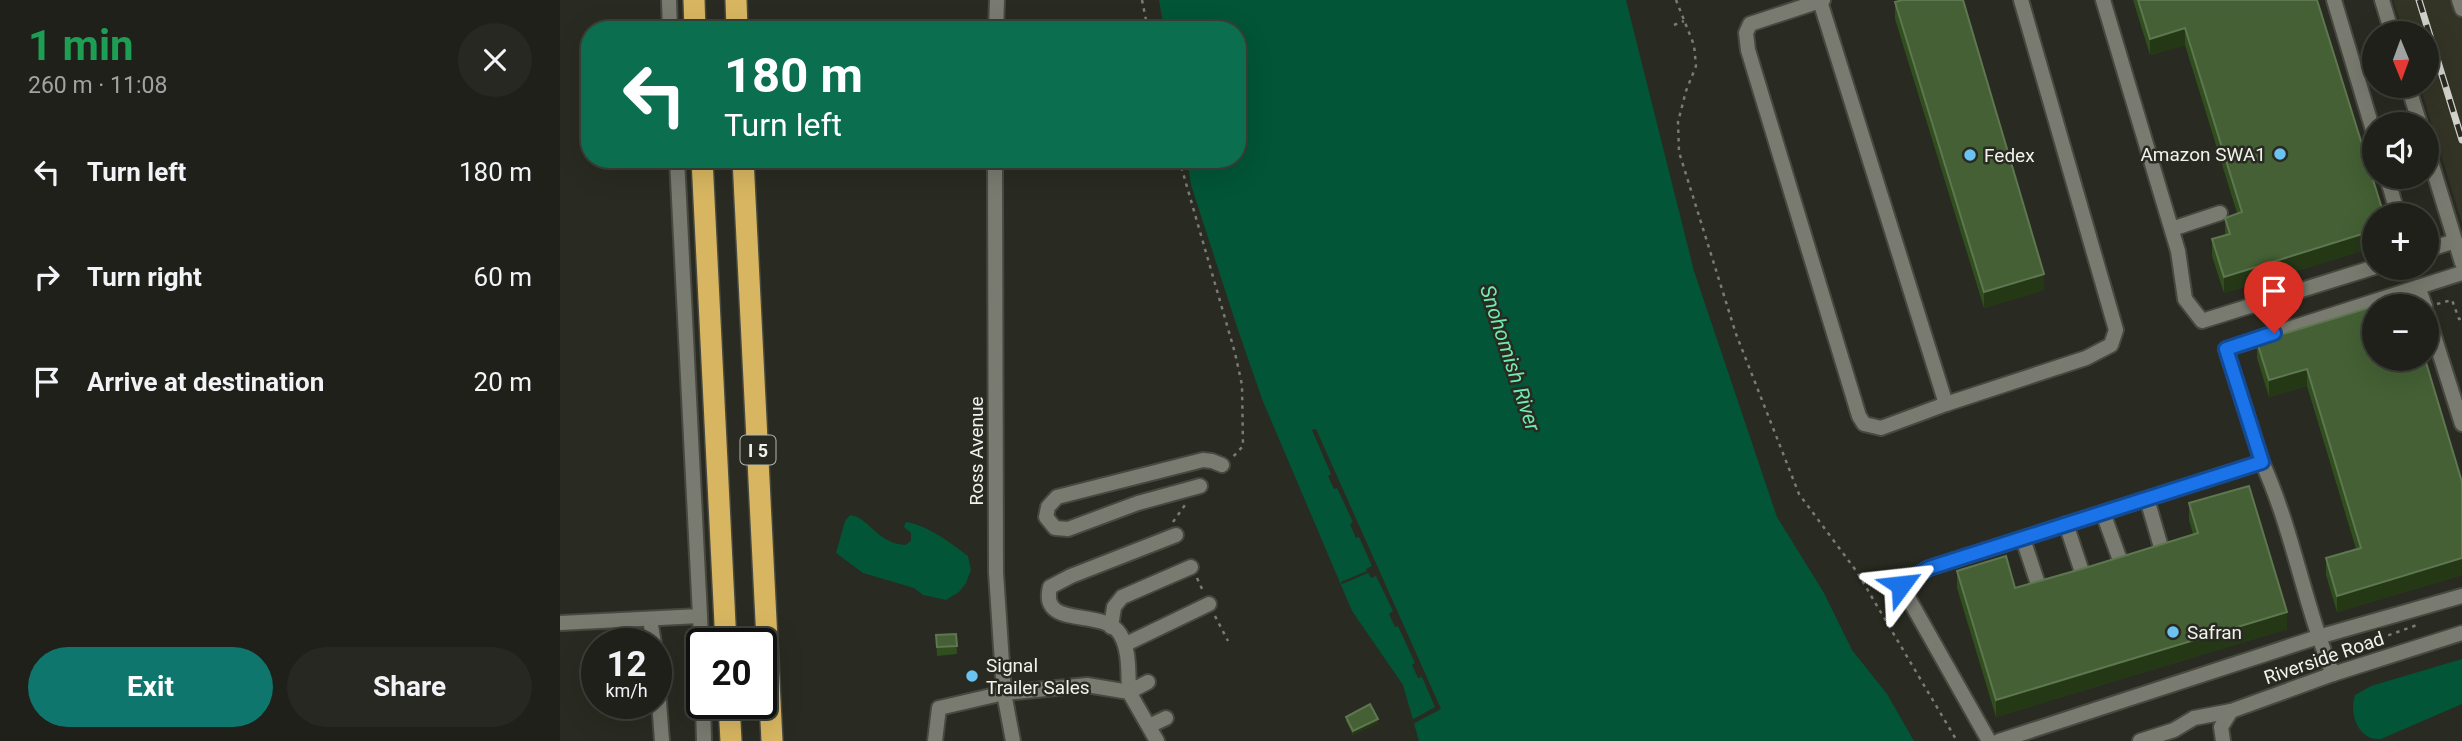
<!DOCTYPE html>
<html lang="en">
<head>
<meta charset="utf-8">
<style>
	body { margin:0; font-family:Roboto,sans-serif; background:#272822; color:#f1f3f6; height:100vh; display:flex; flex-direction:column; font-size:26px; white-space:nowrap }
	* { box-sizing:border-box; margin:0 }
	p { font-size:23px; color:#a1a3a2 }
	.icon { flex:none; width:38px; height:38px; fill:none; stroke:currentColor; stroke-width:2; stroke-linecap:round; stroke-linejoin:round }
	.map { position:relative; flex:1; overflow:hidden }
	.drawer { display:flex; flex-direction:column; background:#1f2019; width:560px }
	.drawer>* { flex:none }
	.hud { position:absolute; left:21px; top:21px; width:665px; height:147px; border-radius:28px; box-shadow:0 7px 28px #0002,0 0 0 2px #3c3e38; background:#0b6e4f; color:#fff; overflow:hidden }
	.needle { width:46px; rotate:179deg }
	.fabs { position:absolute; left:1802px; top:21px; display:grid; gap:14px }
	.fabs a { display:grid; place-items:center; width:77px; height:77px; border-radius:50%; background:#1f2019; box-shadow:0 7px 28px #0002,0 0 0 2px #3c3e38; font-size:35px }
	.speed { position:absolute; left:21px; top:628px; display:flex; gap:14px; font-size:35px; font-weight:700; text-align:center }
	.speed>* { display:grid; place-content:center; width:91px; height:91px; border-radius:50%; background:#1f2019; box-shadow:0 7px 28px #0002,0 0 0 2px #3c3e38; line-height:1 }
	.speed small { font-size:18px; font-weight:400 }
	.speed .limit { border:4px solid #111; border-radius:10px; background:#fff; color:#111 }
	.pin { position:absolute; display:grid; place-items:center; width:60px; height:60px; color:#fff; margin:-72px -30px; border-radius:50% 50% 50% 0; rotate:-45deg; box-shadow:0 0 7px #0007 }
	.pin .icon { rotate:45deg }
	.me { position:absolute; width:77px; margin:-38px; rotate:60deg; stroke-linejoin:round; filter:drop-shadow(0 0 5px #0008) }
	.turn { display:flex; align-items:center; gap:24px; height:147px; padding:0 28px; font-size:32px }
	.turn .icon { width:91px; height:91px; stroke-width:2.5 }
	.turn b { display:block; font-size:49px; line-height:60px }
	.round { display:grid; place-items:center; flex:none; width:74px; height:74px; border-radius:37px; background:#272822 }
	.head { display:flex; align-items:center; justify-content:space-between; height:119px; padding:0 28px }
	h1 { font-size:42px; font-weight:700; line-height:52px; color:#1e9e55 }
	.button { display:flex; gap:14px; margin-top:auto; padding:14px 28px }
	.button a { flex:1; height:80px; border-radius:42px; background:#0f766e; color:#fff; font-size:28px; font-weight:700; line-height:80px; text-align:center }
	.button a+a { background:#272822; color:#f1f3f6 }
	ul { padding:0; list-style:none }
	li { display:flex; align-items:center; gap:21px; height:105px; padding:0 28px }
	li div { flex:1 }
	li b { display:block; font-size:26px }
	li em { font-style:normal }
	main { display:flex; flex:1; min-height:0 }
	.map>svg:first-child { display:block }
	.built { fill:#333425 }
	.water { fill:#025537 }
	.pier { fill:#292a21 }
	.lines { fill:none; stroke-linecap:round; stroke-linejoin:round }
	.minor-casing { stroke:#474840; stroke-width:18 }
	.highway-casing { stroke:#474840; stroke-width:24 }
	.path { stroke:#7a7b74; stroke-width:2.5; stroke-dasharray:3.5 5; stroke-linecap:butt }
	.minor { stroke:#797b70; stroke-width:14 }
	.highway { stroke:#d8b661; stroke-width:21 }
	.rail-casing { stroke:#d0d1ca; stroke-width:7 }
	.rail { stroke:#292a21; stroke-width:4.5; stroke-dasharray:13; stroke-linecap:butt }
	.wall { fill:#304e1e }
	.shaded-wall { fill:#243816 }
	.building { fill:#446034; stroke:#5f7751; stroke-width:2 }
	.route-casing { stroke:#114b97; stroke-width:18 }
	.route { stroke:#1a73e8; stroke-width:12 }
	.poi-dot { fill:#6ac3f1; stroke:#292a21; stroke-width:2.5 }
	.labels { text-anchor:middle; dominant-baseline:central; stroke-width:5; stroke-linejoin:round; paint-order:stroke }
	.shield { fill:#292a21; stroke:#b5b6af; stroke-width:2 }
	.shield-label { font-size:18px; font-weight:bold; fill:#f1f2ec }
	.poi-label { font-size:19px; fill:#f1f2ec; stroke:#292a21; text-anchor:start }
	.street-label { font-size:19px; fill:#f1f2ec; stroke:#292a21 }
	.water-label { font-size:21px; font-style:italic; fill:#6febb0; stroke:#292a21 }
</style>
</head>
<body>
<main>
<section class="drawer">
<div class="head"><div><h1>1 min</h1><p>260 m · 11:08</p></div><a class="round"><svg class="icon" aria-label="close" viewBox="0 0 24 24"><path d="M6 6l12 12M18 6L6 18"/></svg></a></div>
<ul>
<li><svg class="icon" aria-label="left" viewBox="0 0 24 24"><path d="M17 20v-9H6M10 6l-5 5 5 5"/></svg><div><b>Turn left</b></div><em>180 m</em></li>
<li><svg class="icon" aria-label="right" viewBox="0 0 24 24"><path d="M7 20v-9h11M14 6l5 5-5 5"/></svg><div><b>Turn right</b></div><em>60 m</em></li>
<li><svg class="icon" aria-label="arrive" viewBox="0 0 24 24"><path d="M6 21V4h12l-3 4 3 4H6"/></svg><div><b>Arrive at destination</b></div><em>20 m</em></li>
</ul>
<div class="button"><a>Exit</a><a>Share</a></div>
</section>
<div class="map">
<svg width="1902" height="741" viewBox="0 0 1902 741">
	<rect width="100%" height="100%" fill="#292a21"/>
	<path class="built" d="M1833 0H1902V223L1860 86H1867V33H1844Z"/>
	<g class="water">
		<path d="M599 0H1066L1134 271 1217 517 1264 593 1292 650 1327 694 1354 741H859L843 685 792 611 702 399 678 330 631 185 627 159H677V30H604Z"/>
		<path d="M290 515C309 517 316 543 345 545L351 541V533L344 527 346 522C367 525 391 543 408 556L411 570 406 583 399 592 386 600 363 595 354 588 303 573 276 553 285 521Z"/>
		<path d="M1902 659V704L1821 739C1797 741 1789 712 1795 695L1811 686Z"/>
	</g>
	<path class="pier" d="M756 429 881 709 851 725 850 721 875 707 862 677 858 678 852 665 855 663 838 626 835 627 829 614 833 611 816 576 811 578 808 573 782 584 781 582 807 571 806 569 812 566 799 537 796 538 790 524 793 522 777 488 774 489 768 476 771 474 752 430Z"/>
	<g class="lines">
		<g class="minor-casing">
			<g id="minor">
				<path d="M109 0 110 30"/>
				<path d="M1263 0 1260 1 1386 404 1526 358 1551 345 1556 330 1461 0"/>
				<path d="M1543 0 1618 251 1625 299 1642 321 1815 267"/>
				<path d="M1774 0 1815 137"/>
				<path d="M1822 0 1832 33"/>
				<path d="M1899 0 1902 9"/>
				<path d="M1260 1 1190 24 1186 33 1188 50 1299 416 1304 424 1321 428 1386 404"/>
				<path d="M436 30 437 0"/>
				<path d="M1848 86 1860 124"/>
				<path d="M1867 149 1902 263"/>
				<path d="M435 159 436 573 444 693 453 741"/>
				<path d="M1827 177 1838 215"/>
				<path d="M1612 229 1660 213"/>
				<path d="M1867 250 1895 241"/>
				<path d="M1858 287 1865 306"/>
				<path d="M1867 314 1902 424"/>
				<path d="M1702 462 1666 349 1902 273"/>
				<path d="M640 486 578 503 508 529 495 528 486 517 488 507 497 497 643 460 652 461 662 465"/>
				<path d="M1587 499 1601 547"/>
				<path d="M1543 513 1560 560"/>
				<path d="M1506 524 1523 575"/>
				<path d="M1463 539 1479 587"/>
				<path d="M140 616 142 664"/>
				<path d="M90 619 94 644"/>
				<path d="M0 623 140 616 117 159"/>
				<path d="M551 627 554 607 562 597 631 567"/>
				<path d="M566 644 649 604"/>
				<path d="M96 662 102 741"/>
				<path d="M588 682 569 692C568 674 570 650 560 634 543 607 479 630 490 587L511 576 616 535"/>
				<path d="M143 704 144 741"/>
				<path d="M589 726 606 718"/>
				<path d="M375 741 379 708 444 693 527 685 569 692 597 741"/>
				<path d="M1429 741 1341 585 1369 568 1702 462C1733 530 1744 605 1773 674"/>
				<path d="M1439 741 1758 637 1902 596"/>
				<path d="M1580 741 1614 730 1634 718 1671 711"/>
				<path d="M1663 741 1661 727 1671 711 1773 674 1902 633"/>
			</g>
		</g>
		<g class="highway-casing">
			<g id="highway">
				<path d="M134 0 135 30"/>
				<path d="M176 0 177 30"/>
				<path d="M142 159 166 644"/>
				<path d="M183 159 212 741"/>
				<path d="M169 704 171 741"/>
			</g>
		</g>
		<g class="path">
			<path d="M582 0 588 30"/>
			<path d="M1116 0 1134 45 1136 66 1126 91 1118 122 1119 152 1176 334 1239 494 1297 572 1397 741"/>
			<path d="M1114 25 1124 21"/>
			<path d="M619 159 675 353 682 385 683 446 672 458"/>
			<path d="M1877 304 1892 300 1899 319 1902 318"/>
			<path d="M613 522 625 505"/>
			<path d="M637 578 643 591"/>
			<path d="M655 616 668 641"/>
			<path d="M1794 653 1793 648 1857 625"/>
		</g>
		<use href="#minor" class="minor"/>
		<use href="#highway" class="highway"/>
		<g class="rail-casing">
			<path id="rail" d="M1859 0 1902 140"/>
		</g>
		<use href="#rail" class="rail"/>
	</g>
	<g class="wall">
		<path d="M1573 0H1757L1815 215V247L1664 293 1652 256V239L1665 235V218L1677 213 1625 45 1590 55Z"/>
		<path d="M1335 2 1484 290 1424 308 1335 19Z"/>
		<path d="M1815 306 1902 482V575L1777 612 1766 575V558L1796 549 1747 386 1709 397 1697 358V342Z"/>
		<path d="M1629 503 1727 629 1436 717 1397 588V571L1455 588 1525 568 1633 534 1629 520Z"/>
		<path d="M396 634 397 654 377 656 376 635Z"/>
		<path d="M786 717 818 723 793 735 786 721Z"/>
	</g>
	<g class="shaded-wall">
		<path d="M1625 28V45L1590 55V39Z"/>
		<path d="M1815 230V247L1664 293V277Z"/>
		<path d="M1484 274V290L1424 308V292Z"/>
		<path d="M1747 369V386L1709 397V380Z"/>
		<path d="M1902 558V575L1777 612V596Z"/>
		<path d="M1727 612V629L1436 717V700Z"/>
		<path d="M818 719V723L793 735V731Z"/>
	</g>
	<g class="building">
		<path d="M1343 0H1403L1484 274 1424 292 1335 2Z"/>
		<path d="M1578 0H1757L1824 215H1815V230L1664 277 1652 239 1670 234 1665 218 1682 212 1625 28 1590 39Z"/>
		<path d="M1846 297 1849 306H1815Z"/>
		<path d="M1815 306V359H1865L1902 482V558L1777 596 1766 558 1801 548 1747 369 1709 380 1697 342Z"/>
		<path d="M1689 486 1727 612 1436 700 1397 571 1446 556 1455 588 1525 568 1638 533 1629 503Z"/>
		<path d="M396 634 397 646 377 647 376 635Z"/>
		<path d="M810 704 818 719 793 731 786 717Z"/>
	</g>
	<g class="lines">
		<g class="route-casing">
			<path id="route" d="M1341 585 1369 568 1702 462 1666 349 1714 333"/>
		</g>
		<use href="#route" class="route"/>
	</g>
	<g class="poi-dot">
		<circle cx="1720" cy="154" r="7"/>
		<circle cx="1410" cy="155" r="7"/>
		<circle cx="1613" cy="632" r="7"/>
		<circle cx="412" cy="676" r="7"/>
	</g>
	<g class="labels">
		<rect class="shield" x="180.5" y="435.5" width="35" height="29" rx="5"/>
		<g class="shield-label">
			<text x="198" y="450">I 5</text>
		</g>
		<g class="poi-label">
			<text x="1706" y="154" text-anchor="end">Amazon SWA1</text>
			<text x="1424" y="155">Fedex</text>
			<text x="1627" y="632">Safran</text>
			<text x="426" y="665">Signal<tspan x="426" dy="22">Trailer Sales</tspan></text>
		</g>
		<g class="street-label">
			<text transform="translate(416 451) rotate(-90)">Ross Avenue</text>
			<text transform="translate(1764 658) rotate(-19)">Riverside Road</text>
		</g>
		<g class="water-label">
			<text transform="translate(950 358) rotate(72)">Snohomish River</text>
		</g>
	</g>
</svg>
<div class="fabs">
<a><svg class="needle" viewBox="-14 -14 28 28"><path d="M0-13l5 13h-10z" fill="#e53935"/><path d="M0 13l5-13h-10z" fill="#a1a3a2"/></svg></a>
<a><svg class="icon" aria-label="sound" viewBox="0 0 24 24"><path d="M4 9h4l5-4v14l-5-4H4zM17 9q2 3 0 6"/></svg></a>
<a>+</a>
<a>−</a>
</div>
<div class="speed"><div>12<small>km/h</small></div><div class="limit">20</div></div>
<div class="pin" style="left:1714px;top:333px;background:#d93025"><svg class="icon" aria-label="arrive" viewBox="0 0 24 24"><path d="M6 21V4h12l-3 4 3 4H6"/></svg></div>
<svg class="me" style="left:1341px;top:585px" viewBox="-20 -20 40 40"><path d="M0-17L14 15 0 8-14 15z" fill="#1a73e8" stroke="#fff" stroke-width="4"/></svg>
<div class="hud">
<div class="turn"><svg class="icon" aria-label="left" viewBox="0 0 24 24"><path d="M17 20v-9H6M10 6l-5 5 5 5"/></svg><div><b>180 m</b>Turn left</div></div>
</div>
</div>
</main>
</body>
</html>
